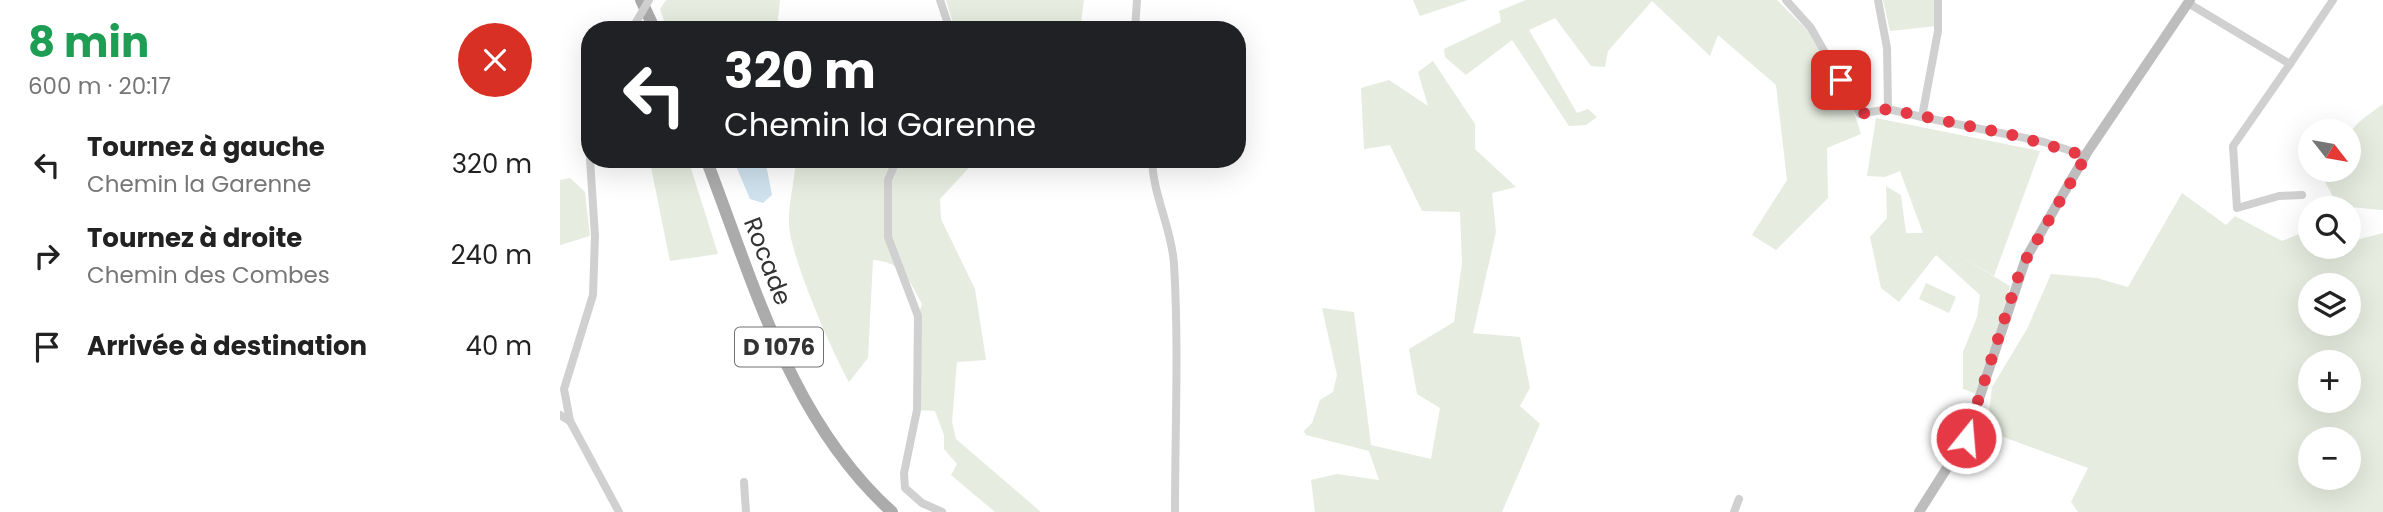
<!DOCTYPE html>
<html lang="fr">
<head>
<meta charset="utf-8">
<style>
	body { margin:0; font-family:Poppins,sans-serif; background:#f6f6f6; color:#222; height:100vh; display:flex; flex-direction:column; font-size:26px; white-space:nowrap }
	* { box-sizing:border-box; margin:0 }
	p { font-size:23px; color:#767676 }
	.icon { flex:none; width:38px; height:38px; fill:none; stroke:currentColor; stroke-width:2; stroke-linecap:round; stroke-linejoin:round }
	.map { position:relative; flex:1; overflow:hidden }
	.details { display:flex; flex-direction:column; background:#fff; width:560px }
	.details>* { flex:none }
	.hud { position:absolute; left:21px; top:21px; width:665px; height:147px; border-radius:28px; box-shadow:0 7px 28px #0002; background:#202124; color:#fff; overflow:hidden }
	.needle { width:46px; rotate:121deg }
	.fabs { position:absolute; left:1738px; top:119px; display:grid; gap:14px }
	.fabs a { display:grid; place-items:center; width:63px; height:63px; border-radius:50%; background:#fff; box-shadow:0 7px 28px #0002; font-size:35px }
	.pin { position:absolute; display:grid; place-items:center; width:60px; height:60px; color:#fff; margin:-30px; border-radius:14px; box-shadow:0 4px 10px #0006 }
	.me { position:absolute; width:77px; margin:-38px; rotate:17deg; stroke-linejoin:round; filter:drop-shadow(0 0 5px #0008) }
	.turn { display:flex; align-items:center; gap:24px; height:147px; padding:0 28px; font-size:32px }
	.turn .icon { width:91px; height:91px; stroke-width:2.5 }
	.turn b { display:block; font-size:49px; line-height:60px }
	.round { display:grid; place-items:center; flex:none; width:74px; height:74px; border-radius:37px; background:#f6f6f6 }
	.summary { display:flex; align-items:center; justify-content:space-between; height:119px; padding:0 28px }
	h1 { font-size:42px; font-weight:700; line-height:52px; color:#1e9e55 }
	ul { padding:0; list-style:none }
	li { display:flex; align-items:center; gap:21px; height:91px; padding:0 28px }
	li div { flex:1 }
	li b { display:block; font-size:26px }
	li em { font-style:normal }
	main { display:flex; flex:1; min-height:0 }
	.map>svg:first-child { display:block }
	.green { fill:#e6ecdf; fill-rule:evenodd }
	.water { fill:#cfe2ee }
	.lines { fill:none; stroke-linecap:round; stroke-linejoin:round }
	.street { stroke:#d0d0d0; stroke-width:8 }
	.secondary { stroke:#bdbdbd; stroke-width:10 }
	.primary { stroke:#ababab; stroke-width:12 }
	.street-bridge { stroke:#d0d0d0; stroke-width:8 }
	.route { stroke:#e63946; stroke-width:12; stroke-dasharray:0 21.6 }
	.labels { text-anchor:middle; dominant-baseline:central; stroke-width:7; stroke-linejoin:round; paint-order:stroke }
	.shield { fill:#fff; stroke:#707070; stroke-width:2 }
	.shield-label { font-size:23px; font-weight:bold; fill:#333 }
	.street-label { font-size:24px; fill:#333; stroke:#fff }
</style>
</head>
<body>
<main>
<section class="details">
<div class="summary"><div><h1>8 min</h1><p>600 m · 20:17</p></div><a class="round" style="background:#d93025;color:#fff"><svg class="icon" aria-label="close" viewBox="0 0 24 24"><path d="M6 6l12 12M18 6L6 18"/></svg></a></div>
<ul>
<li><svg class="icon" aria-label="left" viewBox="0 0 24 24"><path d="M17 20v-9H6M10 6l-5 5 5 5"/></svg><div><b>Tournez à gauche</b><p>Chemin la Garenne</p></div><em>320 m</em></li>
<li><svg class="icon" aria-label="right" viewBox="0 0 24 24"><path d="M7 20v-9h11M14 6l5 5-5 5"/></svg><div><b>Tournez à droite</b><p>Chemin des Combes</p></div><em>240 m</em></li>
<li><svg class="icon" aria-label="arrive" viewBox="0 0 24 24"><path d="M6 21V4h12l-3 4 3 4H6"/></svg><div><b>Arrivée à destination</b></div><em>40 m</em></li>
</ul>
</section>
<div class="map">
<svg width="1823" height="512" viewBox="0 0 1823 512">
	<rect width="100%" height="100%" fill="#fff"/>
	<g class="green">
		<path d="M106 0H220L217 30H107L100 9Z"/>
		<path d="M386 0H524L520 30H395Z"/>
		<path d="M853 0H908L860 16Z"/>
		<path d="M966 0H1217L1254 37 1295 115 1301 134 1267 148 1268 198 1216 250 1192 235 1227 180 1216 85 1158 35 1150 56 1092 1 1048 51 1045 67 1031 66 995 18 969 30 1017 113 1028 109 1037 117 1026 125 1009 126 952 40 906 75 885 57 884 49 941 22 939 11Z"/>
		<path d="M1323 0H1374L1376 26 1330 31Z"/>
		<path d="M873 61 915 124V149L956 187 932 193 936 232 913 333 960 337 970 388 960 406 980 424 942 512H755L751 480 777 474 819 480 809 451 746 435 744 431 752 423 760 400 773 392 777 375 762 308 794 312 811 445 871 459 880 408 857 394 849 349 894 322 902 263 900 212 862 211 830 145 804 149 801 88 829 80 868 106 858 72Z"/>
		<path d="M1823 104V210L1778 206 1761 174 1764 170H1788C1788 126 1788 130 1823 104Z"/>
		<path d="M1316 118 1480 151 1434 276 1391 251 1450 286 1419 395 1403 389V352L1417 317 1420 295 1376 255 1339 302 1321 288 1310 237 1327 218 1326 186 1341 195 1346 233H1363L1340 171 1325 177 1307 176Z"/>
		<path d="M74 159H128L158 254 110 261 91 167Z"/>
		<path d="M236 159H319L322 166H337L342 159H417L380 199 381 219 415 289 426 360 397 362 392 422 396 439 481 512H435L391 475 397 464 384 449V435L375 411 357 410 358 316 362 304C349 280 343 262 313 260L308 358 289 382C272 352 231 258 229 225 228 204 235 180 236 159Z"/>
		<path d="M10 178 25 192 30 236 0 245V180Z"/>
		<path d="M1622 193 1666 225 1675 216 1722 241 1739 234 1750 236V247H1788L1789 242 1823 233V512H1518L1511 502 1528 468 1427 431 1432 387 1467 329 1491 274 1537 278 1568 287ZM1750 285H1788V324H1750ZM1750 362H1788V401H1750ZM1750 439H1788V478H1750Z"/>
		<path d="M1366 283 1396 297 1389 313 1359 299Z"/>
	</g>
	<path class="water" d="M173 159H205L212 195 203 203 190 199Z"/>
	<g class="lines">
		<g class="street">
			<path d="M380 0 390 30"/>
			<path d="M1226 0 1251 28 1300 114 1328 109 1362 117 1378 31V0"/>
			<path d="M1318 0 1327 48 1328 109"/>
			<path d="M1628 3 1730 64 1773 0"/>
			<path d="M575 30 577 0"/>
			<path d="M1730 64 1673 146 1677 208 1719 196 1742 195"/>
			<path d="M1362 117 1484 142 1526 156"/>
			<path d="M337 159 328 180V237L358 316 357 410 344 473 345 488 362 503 382 512"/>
			<path d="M592 159C593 196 612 229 614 264 619 347 615 429 615 512"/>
			<path d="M0 415 10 421 59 512"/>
			<path d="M10 421 4 389 33 295 35 236 30 159"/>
			<path d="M184 482 186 512"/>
			<path d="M1174 512 1179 499"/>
		</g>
		<path class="secondary" d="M1359 512 1406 438 1466 258 1528 151 1630 0"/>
		<g class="primary">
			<path d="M81 0 95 30"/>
			<path d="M146 159C194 283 230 420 332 512"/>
		</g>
		<path class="street-bridge" d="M72 29 89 0"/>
	</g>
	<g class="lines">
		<path class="route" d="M1281 80 1300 114 1328 109 1457 136 1526 156 1461 268 1406 438"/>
	</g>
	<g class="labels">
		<rect class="shield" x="175" y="327.5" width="88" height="39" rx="5"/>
		<g class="shield-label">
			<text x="219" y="347">D 1076</text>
		</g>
		<g class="street-label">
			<text transform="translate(208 261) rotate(69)">Rocade</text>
		</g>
	</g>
</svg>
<div class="fabs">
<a><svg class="needle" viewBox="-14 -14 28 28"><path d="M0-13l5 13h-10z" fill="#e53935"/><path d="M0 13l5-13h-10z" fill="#767676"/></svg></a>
<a><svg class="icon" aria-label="search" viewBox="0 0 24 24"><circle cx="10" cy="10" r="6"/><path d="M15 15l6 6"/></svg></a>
<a><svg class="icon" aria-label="layers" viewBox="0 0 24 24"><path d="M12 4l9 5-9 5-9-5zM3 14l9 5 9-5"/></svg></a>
<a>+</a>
<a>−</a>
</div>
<div class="pin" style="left:1281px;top:80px;background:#d93025"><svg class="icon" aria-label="arrive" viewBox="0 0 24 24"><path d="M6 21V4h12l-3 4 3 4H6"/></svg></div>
<svg class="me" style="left:1406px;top:438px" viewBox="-20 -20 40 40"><circle r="17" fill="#e63946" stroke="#fff" stroke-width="3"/><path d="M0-11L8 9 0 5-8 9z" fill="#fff"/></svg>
<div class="hud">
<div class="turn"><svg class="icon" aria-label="left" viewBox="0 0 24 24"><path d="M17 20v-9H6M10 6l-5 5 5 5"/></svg><div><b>320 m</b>Chemin la Garenne</div></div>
</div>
</div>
</main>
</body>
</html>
